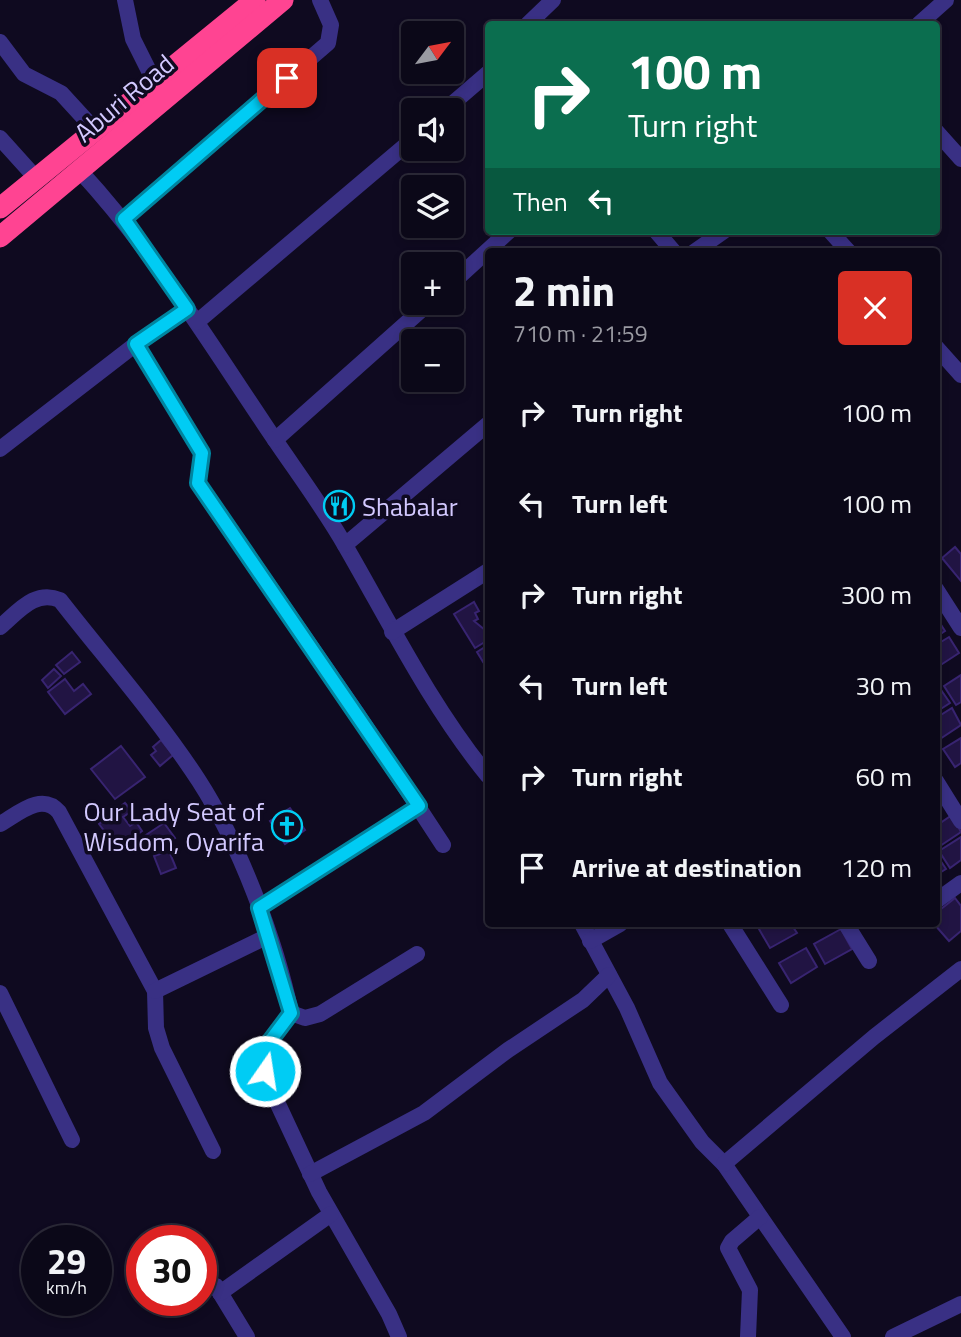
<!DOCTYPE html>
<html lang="en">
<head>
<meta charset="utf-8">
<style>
	body { margin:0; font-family:"Titillium Web",sans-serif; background:#141121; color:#f1f3f6; height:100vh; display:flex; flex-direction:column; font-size:26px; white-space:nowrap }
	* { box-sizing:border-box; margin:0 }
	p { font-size:23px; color:#9a9aa2 }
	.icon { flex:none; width:38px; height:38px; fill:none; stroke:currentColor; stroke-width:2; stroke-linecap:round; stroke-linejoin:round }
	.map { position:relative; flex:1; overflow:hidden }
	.details { position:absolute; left:485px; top:248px; width:455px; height:679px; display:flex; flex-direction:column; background:#0b0818; border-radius:7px; box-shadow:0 4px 10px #0003,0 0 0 2px #2b2937 }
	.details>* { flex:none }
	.hud { position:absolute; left:485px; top:21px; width:455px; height:214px; border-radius:7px; box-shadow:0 4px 10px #0003,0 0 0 2px #2b2937; background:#0b6e4f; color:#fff; overflow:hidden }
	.needle { width:46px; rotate:58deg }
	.fabs { position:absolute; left:401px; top:21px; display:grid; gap:14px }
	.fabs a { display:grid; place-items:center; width:63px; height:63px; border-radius:7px; background:#0b0818; box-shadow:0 4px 10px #0003,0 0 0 2px #2b2937; font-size:35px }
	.speed { position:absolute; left:21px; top:1225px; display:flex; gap:14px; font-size:35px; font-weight:700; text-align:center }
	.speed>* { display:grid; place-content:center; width:91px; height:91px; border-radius:50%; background:#0b0818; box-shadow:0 4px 10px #0003,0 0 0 2px #2b2937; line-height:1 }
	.speed small { font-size:18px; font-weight:400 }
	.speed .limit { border:10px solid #d22; background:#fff; color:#111 }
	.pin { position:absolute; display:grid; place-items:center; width:60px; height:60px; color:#fff; margin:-30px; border-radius:14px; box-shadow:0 4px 10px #0006 }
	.me { position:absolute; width:77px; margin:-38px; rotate:13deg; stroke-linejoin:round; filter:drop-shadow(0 0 5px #0008) }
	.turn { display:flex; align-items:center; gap:24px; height:147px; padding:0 28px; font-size:32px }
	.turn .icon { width:91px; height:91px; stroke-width:2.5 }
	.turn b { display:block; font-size:49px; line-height:60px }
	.then { display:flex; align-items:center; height:66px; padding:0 28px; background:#0003; gap:14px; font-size:26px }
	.round { display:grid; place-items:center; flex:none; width:74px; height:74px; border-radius:7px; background:#141121 }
	.head { display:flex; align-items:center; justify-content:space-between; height:119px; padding:0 28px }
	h1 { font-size:42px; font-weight:700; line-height:52px }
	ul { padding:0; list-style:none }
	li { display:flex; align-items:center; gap:21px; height:91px; padding:0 28px }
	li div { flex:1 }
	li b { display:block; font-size:26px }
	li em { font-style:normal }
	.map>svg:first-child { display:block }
	.building { fill:#211443; stroke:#382471; stroke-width:2 }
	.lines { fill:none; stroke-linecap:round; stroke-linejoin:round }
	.minor { stroke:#393084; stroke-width:16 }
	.highway { stroke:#ff4492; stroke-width:21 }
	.route-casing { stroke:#00859f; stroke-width:18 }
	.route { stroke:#00ccf4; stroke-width:12 }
	.labels { text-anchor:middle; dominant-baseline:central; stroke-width:7; stroke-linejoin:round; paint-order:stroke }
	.street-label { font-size:26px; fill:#d3c9ff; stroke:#0f0a20 }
	.poi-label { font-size:26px; fill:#d3c9ff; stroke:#0f0a20; text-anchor:start }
</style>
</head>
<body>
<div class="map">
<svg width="961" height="1337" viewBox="0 0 961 1337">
	<rect width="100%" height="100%" fill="#0f0a20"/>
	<g class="building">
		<path d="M955 547 961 554V581L942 558Z"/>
		<path d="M474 602 479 611 475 613 478 619 474 621 485 630 488 628V640L475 648 454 614Z"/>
		<path d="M936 617 945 631 936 637Z"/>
		<path d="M949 637 959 653 936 668V645Z"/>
		<path d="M488 645V670L477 652Z"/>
		<path d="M72 652 80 662 64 674 56 665Z"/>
		<path d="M54 669 61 676 48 688 42 680Z"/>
		<path d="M961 675V702L956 705 944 686Z"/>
		<path d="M65 679 74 691 83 684 91 694 65 714 48 692Z"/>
		<path d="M939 687 950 703 936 712V689Z"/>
		<path d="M952 708 961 725 937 741 936 718Z"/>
		<path d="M961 738V763L955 767 943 749Z"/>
		<path d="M161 740 173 755 160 766 151 755 156 751 153 747Z"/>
		<path d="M121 746 145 777 115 799 91 769Z"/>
		<path d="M125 803 132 811 123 817 130 826 136 822 142 831 118 849 99 824Z"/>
		<path d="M290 808 305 830 285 844 270 821Z"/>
		<path d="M952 815 961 832 937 848 936 826Z"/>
		<path d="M164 823 175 838 154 853 143 837Z"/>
		<path d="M961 837V860L950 868 939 851Z"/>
		<path d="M169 851 176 868 161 874 154 856Z"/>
		<path d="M936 854 946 869 936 875Z"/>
		<path d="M955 898 961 906V931L949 941 934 924 936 913Z"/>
		<path d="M767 924H791L797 933 770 948 759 929Z"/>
		<path d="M841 929 852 949 825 964 814 944Z"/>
		<path d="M806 948 817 967 791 983 779 963Z"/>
	</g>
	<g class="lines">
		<g class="minor">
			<path d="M125 0 133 39 154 81"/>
			<path d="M528 24 553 0"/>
			<path d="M919 24 946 0"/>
			<path d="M0 42 24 74 61 93 94 129"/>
			<path d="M445 110 488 73"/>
			<path d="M936 131 961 159"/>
			<path d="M0 138 36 178"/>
			<path d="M80 171C150 247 204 334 261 419 289 462 321 503 346 547 391 625 431 706 488 776"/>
			<path d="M124 219 328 43 331 25 320 0"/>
			<path d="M656 231 674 252"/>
			<path d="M830 231 849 252"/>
			<path d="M694 252 724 231"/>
			<path d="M452 283 509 231"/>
			<path d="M197 322 413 139"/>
			<path d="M136 344 202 453 198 483 356 712 443 845"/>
			<path d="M936 347 961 375"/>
			<path d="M275 440 429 303"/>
			<path d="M0 449 136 344 187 309"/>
			<path d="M345 545 488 424"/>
			<path d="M936 589 961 628"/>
			<path d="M0 627C18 612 35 589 60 600 106 659 158 718 199 781 239 843 276 941 291 1013L267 1045 265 1071 270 1087 319 1192 389 1314 399 1337"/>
			<path d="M392 632 488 571"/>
			<path d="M936 781 961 821"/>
			<path d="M0 824C19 813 42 792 59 812L155 991 156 1028 162 1048 213 1151"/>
			<path d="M936 901 961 883"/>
			<path d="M259 908 419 806"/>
			<path d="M582 924 627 1008 660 1083 702 1142 724 1164 843 1337"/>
			<path d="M730 924 781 1005"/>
			<path d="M846 924 869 961"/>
			<path d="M590 941 620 924"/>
			<path d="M155 991 268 936"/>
			<path d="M0 993 72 1140"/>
			<path d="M291 1013 305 1018 320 1014 417 954"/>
			<path d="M724 1164 874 1037 961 969"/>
			<path d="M310 1174 424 1113 508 1050 583 1000 609 975"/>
			<path d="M216 1286 247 1337"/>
			<path d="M220 1293 331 1214"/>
			<path d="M748 1337 750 1290 728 1248 732 1241 760 1217"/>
			<path d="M893 1337 961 1304"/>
		</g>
		<g class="highway">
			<path d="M0 208 255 0"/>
			<path d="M0 237 283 0"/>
		</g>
	</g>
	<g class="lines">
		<g class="route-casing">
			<path id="route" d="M265 1071 267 1045 291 1013 259 908 419 806 198 483 202 453 136 344 187 309 124 219 287 78"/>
		</g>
		<use href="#route" class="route"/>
	</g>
	<defs>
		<g id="restaurant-ring" transform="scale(1.575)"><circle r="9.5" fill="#0f0a20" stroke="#00ccf4" stroke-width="1.5"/><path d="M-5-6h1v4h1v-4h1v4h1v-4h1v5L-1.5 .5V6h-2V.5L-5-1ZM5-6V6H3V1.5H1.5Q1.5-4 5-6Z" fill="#00ccf4"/></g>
		<g id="church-ring" transform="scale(1.575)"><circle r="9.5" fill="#0f0a20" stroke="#00ccf4" stroke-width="1.5"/><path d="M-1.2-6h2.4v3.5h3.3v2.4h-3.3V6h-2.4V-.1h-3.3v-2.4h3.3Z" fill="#00ccf4"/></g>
	</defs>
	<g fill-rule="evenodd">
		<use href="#restaurant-ring" x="339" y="506"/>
		<use href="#church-ring" x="287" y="826"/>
	</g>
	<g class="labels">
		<g class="street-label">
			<text transform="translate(124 98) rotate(-40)">Aburi Road</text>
		</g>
		<g class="poi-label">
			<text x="362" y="506">Shabalar</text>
			<text x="264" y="811" text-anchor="end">Our Lady Seat of<tspan x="264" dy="30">Wisdom, Oyarifa</tspan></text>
		</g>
	</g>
</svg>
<div class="fabs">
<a><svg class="needle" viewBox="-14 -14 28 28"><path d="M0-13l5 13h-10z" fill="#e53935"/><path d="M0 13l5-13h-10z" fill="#9a9aa2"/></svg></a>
<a><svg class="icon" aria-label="sound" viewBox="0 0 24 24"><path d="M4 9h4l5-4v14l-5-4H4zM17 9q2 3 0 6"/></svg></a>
<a><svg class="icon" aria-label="layers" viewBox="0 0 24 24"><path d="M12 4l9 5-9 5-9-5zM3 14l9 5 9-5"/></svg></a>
<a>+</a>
<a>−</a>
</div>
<div class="speed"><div>29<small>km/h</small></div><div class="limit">30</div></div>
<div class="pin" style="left:287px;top:78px;background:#d93025"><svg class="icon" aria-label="arrive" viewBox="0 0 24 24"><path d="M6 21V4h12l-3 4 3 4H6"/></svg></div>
<svg class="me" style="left:265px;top:1071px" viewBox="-20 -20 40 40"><circle r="17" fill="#00ccf4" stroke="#fff" stroke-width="3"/><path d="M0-11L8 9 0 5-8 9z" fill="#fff"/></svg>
<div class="hud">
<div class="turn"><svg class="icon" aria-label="right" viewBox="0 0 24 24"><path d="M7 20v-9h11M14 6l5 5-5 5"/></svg><div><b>100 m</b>Turn right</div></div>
<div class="then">Then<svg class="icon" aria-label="left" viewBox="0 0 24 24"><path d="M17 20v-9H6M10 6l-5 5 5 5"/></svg></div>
</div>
<section class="details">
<div class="head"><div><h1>2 min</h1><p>710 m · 21:59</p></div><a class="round" style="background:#d93025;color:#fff"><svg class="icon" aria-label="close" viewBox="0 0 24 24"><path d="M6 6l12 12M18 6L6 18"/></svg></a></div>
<ul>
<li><svg class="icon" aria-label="right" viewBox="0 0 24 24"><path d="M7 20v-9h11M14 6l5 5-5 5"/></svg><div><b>Turn right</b></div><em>100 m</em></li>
<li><svg class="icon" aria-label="left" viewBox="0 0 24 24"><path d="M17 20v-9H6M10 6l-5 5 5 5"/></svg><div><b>Turn left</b></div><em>100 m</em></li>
<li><svg class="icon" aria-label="right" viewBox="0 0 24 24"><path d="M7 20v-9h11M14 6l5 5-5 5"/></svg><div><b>Turn right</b></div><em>300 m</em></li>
<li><svg class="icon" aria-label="left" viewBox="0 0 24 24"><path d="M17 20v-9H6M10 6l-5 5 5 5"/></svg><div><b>Turn left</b></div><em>30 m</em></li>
<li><svg class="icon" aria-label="right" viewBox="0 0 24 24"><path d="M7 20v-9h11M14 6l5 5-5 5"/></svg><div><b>Turn right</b></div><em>60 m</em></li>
<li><svg class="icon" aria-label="arrive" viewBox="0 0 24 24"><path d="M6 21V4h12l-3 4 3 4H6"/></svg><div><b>Arrive at destination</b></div><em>120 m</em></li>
</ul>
</section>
</div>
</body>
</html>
